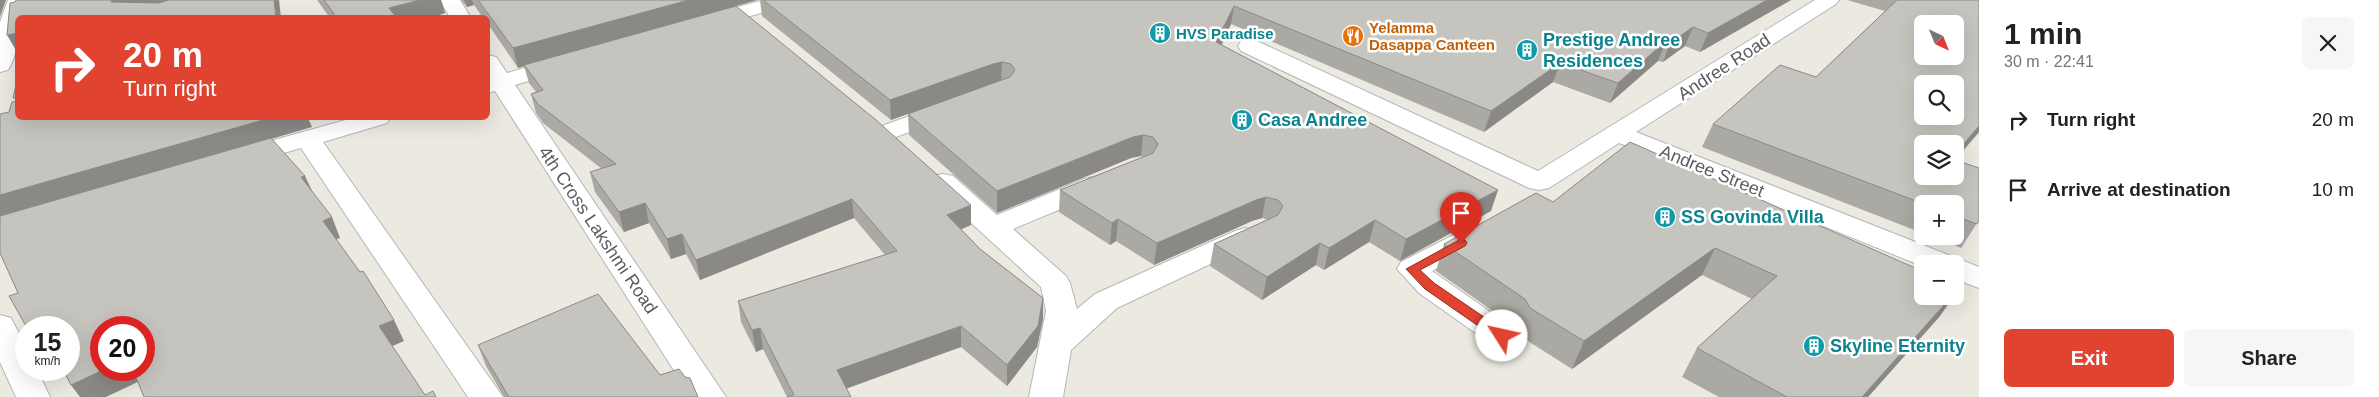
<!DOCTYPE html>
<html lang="en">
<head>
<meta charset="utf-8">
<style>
	body { margin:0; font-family:Arial,sans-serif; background:#f6f6f6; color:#222; height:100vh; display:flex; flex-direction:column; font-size:19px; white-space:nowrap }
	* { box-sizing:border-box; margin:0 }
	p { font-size:16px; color:#767676 }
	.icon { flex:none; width:28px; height:28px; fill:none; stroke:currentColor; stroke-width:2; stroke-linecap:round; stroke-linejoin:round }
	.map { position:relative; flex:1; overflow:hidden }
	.drawer { display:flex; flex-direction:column; background:#fff; width:400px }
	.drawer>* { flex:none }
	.guide { position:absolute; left:15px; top:15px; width:475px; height:105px; border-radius:8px; box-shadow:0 5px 20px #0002; background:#e14331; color:#fff; overflow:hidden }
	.needle { width:32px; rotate:137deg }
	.buttons { position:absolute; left:1914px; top:15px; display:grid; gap:10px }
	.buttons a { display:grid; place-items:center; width:50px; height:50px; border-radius:8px; background:#fff; box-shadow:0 5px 20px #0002; font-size:25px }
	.speed { position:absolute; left:15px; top:316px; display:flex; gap:10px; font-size:25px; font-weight:700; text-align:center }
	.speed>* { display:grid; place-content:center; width:65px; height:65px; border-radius:50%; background:#fff; box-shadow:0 5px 20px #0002; line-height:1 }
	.speed small { font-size:12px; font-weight:400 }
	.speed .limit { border:8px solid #d22; background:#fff; color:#111 }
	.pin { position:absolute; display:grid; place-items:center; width:42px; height:42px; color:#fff; margin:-51px -21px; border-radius:50% 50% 50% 0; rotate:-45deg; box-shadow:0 0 5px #0007 }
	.pin .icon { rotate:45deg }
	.me { position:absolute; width:55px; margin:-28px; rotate:305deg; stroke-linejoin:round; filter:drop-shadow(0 0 4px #0008) }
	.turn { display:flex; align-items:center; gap:18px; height:105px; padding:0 25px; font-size:22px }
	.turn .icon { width:65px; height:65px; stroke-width:2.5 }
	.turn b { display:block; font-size:35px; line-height:42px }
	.round { display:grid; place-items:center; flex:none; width:52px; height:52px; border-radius:8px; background:#f6f6f6 }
	.summary { display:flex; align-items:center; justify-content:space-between; height:85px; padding:0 25px }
	h1 { font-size:30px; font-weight:700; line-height:38px }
	.primary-button { display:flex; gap:10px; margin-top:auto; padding:10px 25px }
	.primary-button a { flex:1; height:58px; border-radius:8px; background:#e14331; color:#fff; font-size:20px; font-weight:700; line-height:58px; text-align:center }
	.primary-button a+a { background:#f6f6f6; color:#222 }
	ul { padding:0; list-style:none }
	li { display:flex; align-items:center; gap:15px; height:70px; padding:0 25px }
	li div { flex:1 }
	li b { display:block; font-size:19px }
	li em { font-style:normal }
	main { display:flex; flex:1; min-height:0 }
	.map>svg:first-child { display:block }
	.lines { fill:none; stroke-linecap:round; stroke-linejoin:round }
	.minor-casing { stroke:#b3b6bb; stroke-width:2 }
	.minor { fill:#fff; fill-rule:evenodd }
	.wall { fill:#aaa9a3 }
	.shaded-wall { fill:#8b8985 }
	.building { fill:#c6c4be; stroke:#8b8985; fill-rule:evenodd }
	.route { fill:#e14331; stroke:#922c20 }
	.labels { text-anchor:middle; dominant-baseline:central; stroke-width:5; stroke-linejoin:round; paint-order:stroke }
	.far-food-label { font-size:15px; font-weight:bold; fill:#c56008; stroke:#fff; text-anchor:start }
	.far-culture-label { font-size:15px; font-weight:bold; fill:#0d838f; stroke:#fff; text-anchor:start }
	.culture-label { font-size:18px; font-weight:bold; fill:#0d838f; stroke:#fff; text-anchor:start }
	.street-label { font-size:18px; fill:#595c61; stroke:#fff }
</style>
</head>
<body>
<main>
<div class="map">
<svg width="1979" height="397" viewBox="0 0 1979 397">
	<rect width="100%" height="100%" fill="#ebe9e0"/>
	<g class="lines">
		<g class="minor-casing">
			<g id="minor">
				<path d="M8 0H29L23 18H18C18 34 18 55 8 70L0 72V22Z"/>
				<path d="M440 0H460L471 18H450Z"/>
				<path d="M764 0H797L794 4 707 28 699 27 696 22 699 17Z"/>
				<path d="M1815 0H1839L1836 4 1636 132 1979 267V288L1955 279V264H1922V266L1619 143 1549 188 1539 190 1529 188 1241 51 1238 46 1241 41 1249 39 1257 41 1538 171Z"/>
				<path d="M488 55 496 57 507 73 562 57 570 59 573 64 570 69 515 85 726 397H691L495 91 488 93Z"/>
				<path d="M943 104 952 106 955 111 952 116 888 140 879 137 875 132 879 127Z"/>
				<path d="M353 118H390L387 123 323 142 503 397H468L301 148 243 165 234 163 230 157 234 151Z"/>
				<path d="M943 174 953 176 997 215 1084 179 1094 177 1104 179 1108 185 1104 191 1013 229 1066 276 1070 283 1077 309 1095 294 1235 231 1245 228 1255 231 1259 237 1255 243 1117 308 1071 350 1063 397H1029L1046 311 1041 287 933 188 930 182 933 176Z"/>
				<path d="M1473 227 1483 230 1487 236 1483 242 1432 271 1513 328 1518 336 1513 344 1502 347 1491 344 1419 293 1397 269 1401 262 1463 230Z"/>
				<path d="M0 315 11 318 26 347V370H37L50 397H16L0 362Z"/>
			</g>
		</g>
		<use href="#minor" class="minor"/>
	</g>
	<g class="wall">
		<path d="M317 0H441L445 13 430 18H330Z"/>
		<path d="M461 0H757L727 8 971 225 961 229 980 249 1043 298V319L1037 347 1007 386 961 347 787 397 763 349 756 352 741 322 738 301 885 255 854 218 700 280 686 254 671 259 649 223 624 232 595 192 590 172 602 169 543 123 536 113 531 94 536 92 529 83 524 66 518 68 488 24V18H483L474 5 467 7Z"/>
		<path d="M760 0H1791L1700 52 1685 46 1663 62 1658 61 1610 103 1553 82 1484 132 1231 24 1222 45 1491 211 1400 261 1369 242 1324 270 1316 265 1262 300 1210 266 1214 244 1268 220 1262 218 1252 221 1154 265 1116 241 1110 245 1059 212 1060 190 1143 157 1141 156 1131 158 997 213 909 135 908 114 993 83 891 120 762 16Z"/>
		<path d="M1847 0H1979V132L1955 160 1979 220 1961 248 1932 236H1955V204H1922V233L1702 147 1713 124 1816 77 1885 11Z"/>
		<path d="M1630 142 1940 316 1868 397H1719L1682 377 1697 348 1752 299 1702 275 1572 369 1520 336 1514 326 1436 271 1444 244 1553 202Z"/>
		<path d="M478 345 660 375 698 397H504L486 366Z"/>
	</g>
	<g class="shaded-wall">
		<path d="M0 0H6L0 17Z"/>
		<path d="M112 0H172L123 11 111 2Z"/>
		<path d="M274 0H279L281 18H276Z"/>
		<path d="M420 0H441L445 13 430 18H392L389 8Z"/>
		<path d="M464 0H472L474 5 467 7Z"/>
		<path d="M689 0H757L518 68 513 48Z"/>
		<path d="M1767 0H1791L1700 52 1708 33Z"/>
		<path d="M1234 6 1231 24 1214 61 1216 42Z"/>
		<path d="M1693 27 1685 46 1663 62 1670 43Z"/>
		<path d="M18 33V52H17L7 35Z"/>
		<path d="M1666 41 1658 61 1610 103 1618 83Z"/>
		<path d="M1002 62 1001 81 993 83 891 120 890 100 993 64Z"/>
		<path d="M1560 63 1553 82 1484 132 1491 111Z"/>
		<path d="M270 118H308L312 127 0 219V195Z"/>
		<path d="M1979 126V132L1955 160V154Z"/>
		<path d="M1143 135 1141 156 1131 158 997 213V191L1133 137Z"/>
		<path d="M305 176 314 195 301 177Z"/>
		<path d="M1498 190 1491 211 1400 261 1406 239Z"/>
		<path d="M1266 197 1262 218 1252 221 1154 265 1157 243 1256 200Z"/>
		<path d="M852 199 854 218 700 280 696 260Z"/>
		<path d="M645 203 649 223 624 232 619 212Z"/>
		<path d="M971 205V225L948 235 947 215Z"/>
		<path d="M332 217 340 238 332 241 323 221Z"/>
		<path d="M1118 219 1116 241 1110 245 1112 223Z"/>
		<path d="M1375 220 1369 242 1324 270 1329 248Z"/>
		<path d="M682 234 686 254 671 259 667 239Z"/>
		<path d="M1320 243 1316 265 1262 300 1267 277Z"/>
		<path d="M1715 248 1702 275 1572 369 1584 341Z"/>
		<path d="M1952 296H1954L1940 316 1868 397H1862Z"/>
		<path d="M1043 298V319L1037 347 1007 386V365Z"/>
		<path d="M394 320 404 341 388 348 379 326Z"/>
		<path d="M961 326V347L840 391 837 370Z"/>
		<path d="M760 328 763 349 756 352 752 330Z"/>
		<path d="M103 370H135L142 380 106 397H80L71 385Z"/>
	</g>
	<g class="building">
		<path d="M16 0H112L111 2 159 3 169 0H274L276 18H18V33L7 35 10 3 15 2Z"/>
		<path d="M324 0H420L389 8 397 18H337Z"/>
		<path d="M478 0H689L513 48Z"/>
		<path d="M763 0H1767L1708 33 1693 27 1670 43 1666 41 1618 83 1560 63 1491 111 1234 6 1216 42 1498 190 1406 239 1375 220 1329 248 1320 243 1267 277 1214 244 1278 215 1283 206 1278 200 1266 197 1256 200 1157 243 1118 219 1112 223 1060 190 1153 153 1158 144 1153 137 1143 135 1133 137 997 191 908 114 1010 77 1015 70 1011 64 1002 62 993 64 890 100Z"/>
		<path d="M1897 0H1979V126L1955 154V144H1922V176H1955V160L1979 168V220L1977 224 1955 216V204H1924L1713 124 1780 65 1816 77ZM1922 24H1955V56H1922ZM1922 84H1955V116H1922Z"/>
		<path d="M736 6 876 120 971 205 947 215 980 249 1043 298 1038 326 1007 365 961 326 837 370 851 397H787L794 395 760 328 752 330 738 301 897 251 852 199 696 260 682 234 667 239 645 203 619 212 590 172 616 164 538 104 531 94 543 90 524 65Z"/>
		<path d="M18 76V118H270L0 195V114L9 112 12 102 17 101V98H13Z"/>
		<path d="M271 138 305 176 301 177 332 217 323 221 360 272 363 271 394 320 379 326 425 395 433 391 436 397H144L133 370H144V328H101V370H103L71 385 63 370H69V328H27L9 296 18 293 0 253V216Z"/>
		<path d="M1630 142 1922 271V296H1952L1862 397H1787L1697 348 1777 276 1715 248 1584 341 1530 308 1525 299 1444 244 1536 193 1553 202Z"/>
		<path d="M1955 286 1959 288 1955 293Z"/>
		<path d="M598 294 660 375 679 369 685 377 690 378 698 397H509L478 345Z"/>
	</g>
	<path class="route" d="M1461 239 1465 240 1467 243 1465 246 1420 270 1434 283 1506 332 1508 336 1506 339H1497L1425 289 1406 269Z"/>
	<defs>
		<g id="building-disc" transform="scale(1.125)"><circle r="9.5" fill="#0f9aa8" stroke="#fff"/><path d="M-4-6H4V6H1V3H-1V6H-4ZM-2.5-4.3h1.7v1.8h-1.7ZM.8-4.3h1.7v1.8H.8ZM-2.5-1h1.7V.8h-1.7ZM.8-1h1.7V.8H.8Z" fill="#fff"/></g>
		<g id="restaurant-disc" transform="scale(1.125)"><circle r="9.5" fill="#e8710a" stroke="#fff"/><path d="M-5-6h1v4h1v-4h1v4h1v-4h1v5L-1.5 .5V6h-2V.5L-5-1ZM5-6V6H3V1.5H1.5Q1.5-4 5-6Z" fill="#fff"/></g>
	</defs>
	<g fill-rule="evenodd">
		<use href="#building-disc" x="1160" y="33"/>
		<use href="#restaurant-disc" x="1353" y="36"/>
		<use href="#building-disc" x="1527" y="50"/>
		<use href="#building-disc" x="1242" y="120"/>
		<use href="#building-disc" x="1665" y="217"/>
		<use href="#building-disc" x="1814" y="346"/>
	</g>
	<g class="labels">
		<g class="far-food-label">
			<text x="1369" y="27">Yelamma<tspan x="1369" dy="17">Dasappa Canteen</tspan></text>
		</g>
		<g class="far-culture-label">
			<text x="1176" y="33">HVS Paradise</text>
		</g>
		<g class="culture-label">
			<text x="1543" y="40">Prestige Andree<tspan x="1543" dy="21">Residences</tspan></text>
			<text x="1258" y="120">Casa Andree</text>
			<text x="1681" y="217">SS Govinda Villa</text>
			<text x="1830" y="346">Skyline Eternity</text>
		</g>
		<g class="street-label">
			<text transform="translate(1724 67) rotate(-33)">Andree Road</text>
			<text transform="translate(1712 171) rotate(22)">Andree Street</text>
			<text transform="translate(598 230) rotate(56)">4th Cross Lakshmi Road</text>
		</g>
	</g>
</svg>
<div class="buttons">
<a><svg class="needle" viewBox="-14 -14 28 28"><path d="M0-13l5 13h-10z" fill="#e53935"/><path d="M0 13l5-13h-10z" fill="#767676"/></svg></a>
<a><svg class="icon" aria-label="search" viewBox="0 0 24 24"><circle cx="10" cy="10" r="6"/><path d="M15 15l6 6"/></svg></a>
<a><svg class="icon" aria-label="layers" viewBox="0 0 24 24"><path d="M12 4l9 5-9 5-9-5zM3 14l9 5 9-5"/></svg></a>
<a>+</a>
<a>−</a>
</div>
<div class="speed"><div>15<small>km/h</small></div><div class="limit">20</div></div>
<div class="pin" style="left:1461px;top:243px;background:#d93025"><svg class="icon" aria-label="arrive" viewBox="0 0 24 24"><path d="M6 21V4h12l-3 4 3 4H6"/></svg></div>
<svg class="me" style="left:1502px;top:336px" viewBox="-20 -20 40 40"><circle r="19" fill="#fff"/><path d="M0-13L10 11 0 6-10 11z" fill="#e14331"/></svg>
<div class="guide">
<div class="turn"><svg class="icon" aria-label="right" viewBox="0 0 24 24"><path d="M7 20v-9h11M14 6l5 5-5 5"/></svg><div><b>20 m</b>Turn right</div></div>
</div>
</div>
<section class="drawer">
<div class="summary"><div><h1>1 min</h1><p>30 m · 22:41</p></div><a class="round"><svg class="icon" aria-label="close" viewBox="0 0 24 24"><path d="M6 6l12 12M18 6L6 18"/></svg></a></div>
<ul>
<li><svg class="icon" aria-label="right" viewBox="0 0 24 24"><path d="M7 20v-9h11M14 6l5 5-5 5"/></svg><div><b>Turn right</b></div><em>20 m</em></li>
<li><svg class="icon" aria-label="arrive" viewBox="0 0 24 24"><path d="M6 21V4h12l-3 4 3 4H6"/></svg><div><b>Arrive at destination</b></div><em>10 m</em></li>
</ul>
<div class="primary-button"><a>Exit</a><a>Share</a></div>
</section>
</main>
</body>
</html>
